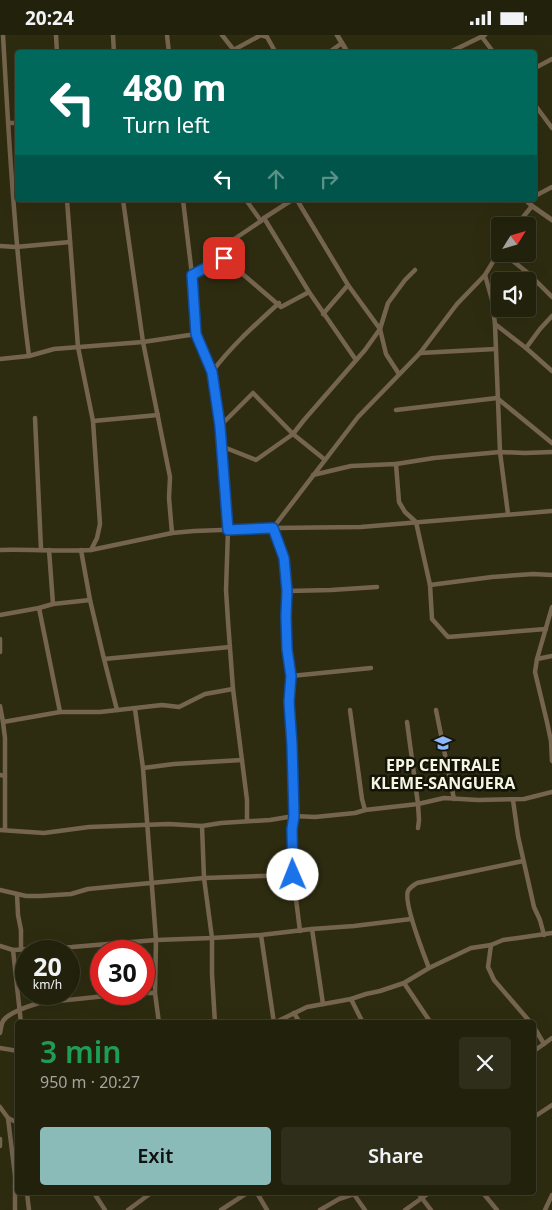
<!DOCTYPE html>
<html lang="en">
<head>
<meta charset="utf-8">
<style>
	body { margin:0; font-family:"Noto Sans",sans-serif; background:#2e2e1a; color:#f1f3f6; height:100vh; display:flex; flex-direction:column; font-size:19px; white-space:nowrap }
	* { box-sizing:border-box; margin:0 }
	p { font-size:16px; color:#a2a39d }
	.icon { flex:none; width:28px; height:28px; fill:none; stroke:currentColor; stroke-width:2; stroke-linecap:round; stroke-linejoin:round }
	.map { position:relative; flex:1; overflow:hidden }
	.details { position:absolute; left:15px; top:985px; width:521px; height:175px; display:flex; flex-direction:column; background:#22210c; border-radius:5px; box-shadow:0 5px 20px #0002,0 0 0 1px #3f3e2d }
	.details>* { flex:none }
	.guide { position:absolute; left:15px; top:15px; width:522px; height:152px; border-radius:5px; box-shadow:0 5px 20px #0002,0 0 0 1px #3f3e2d; background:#00695c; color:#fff; overflow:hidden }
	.needle { width:32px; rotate:53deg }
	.controls { position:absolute; left:491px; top:182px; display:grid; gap:10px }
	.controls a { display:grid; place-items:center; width:45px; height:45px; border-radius:5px; background:#22210c; box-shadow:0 5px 20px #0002,0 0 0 1px #3f3e2d; font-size:25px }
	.speed { position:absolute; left:15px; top:905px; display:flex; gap:10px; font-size:25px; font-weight:700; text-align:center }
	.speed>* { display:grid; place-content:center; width:65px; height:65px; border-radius:50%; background:#22210c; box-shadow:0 5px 20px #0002,0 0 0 1px #3f3e2d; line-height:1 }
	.speed small { font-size:12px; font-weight:400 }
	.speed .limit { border:8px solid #d22; background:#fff; color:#111 }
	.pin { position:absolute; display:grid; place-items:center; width:42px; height:42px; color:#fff; margin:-21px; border-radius:10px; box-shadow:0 2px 8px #0006 }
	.me { position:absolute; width:55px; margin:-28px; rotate:359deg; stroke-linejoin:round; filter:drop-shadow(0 0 4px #0008) }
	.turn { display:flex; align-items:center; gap:18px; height:105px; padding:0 25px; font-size:22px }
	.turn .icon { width:65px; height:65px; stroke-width:2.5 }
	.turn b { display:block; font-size:35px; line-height:42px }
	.lanes { display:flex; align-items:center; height:48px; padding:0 25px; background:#0003; justify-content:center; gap:25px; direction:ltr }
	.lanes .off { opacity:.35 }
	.round { display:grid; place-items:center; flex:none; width:52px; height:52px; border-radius:5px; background:#2e2e1a }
	.summary { display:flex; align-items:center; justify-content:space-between; height:85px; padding:0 25px }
	h1 { font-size:30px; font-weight:600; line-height:38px; color:#1e9e55 }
	.button { display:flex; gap:10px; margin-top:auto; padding:10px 25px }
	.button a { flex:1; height:58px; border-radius:5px; background:#8bbbb9; color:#111; font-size:20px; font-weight:600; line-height:58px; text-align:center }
	.button a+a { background:#2e2e1a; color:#f1f3f6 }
	.status { display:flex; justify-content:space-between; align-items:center; height:35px; padding:0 25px; background:#22210c; direction:ltr }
	.status svg { height:14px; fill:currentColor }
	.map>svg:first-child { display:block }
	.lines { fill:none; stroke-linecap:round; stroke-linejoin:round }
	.minor { stroke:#76654e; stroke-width:4.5 }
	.tertiary { stroke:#76654e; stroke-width:5 }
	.route-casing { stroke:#114b97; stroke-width:12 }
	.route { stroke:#1a73e8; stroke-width:9 }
	.labels { text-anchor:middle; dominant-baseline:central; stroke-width:5; stroke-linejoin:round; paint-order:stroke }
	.poi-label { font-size:16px; font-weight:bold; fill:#f5f5e4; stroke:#151408 }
</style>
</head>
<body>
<div class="status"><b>20:24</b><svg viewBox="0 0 49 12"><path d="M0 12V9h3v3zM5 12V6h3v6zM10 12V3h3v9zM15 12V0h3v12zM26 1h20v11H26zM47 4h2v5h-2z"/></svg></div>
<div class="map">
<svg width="552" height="1175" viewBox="0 0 552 1175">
	<rect width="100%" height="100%" fill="#2e2c10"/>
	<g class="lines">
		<g class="minor">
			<path d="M3 0C9 107 15 214 29 321"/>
			<path d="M56 0 57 18"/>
			<path d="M113 0 114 18"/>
			<path d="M167 0 169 18"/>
			<path d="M222 0 233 14"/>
			<path d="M482 2 494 18"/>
			<path d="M228 18 261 0 267 2 276 18"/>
			<path d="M328 18 342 8"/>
			<path d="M448 18 485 0"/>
			<path d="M535 33 552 24"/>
			<path d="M535 70 552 93"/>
			<path d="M8 88H18"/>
			<path d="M535 161 552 152"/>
			<path d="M67 165 78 312 93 386 100 489 97 503 91 515"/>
			<path d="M123 165 143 307 170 442 169 463 172 498"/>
			<path d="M183 165 192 240 196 299 212 337 220 391 228 495 226 555 228 586 233 654 247 765V786"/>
			<path d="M246 165 261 186"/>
			<path d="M297 165 348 250 380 294 386 319 399 339"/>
			<path d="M123 166 137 165"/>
			<path d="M264 183 309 257 356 325"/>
			<path d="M516 191 532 171"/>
			<path d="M0 211 16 212 70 207"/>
			<path d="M504 219 528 238 552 262"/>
			<path d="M224 223 281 272 309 257"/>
			<path d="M192 240 224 223 230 207 261 186 264 183 292 165"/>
			<path d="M485 240 492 265 495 289 500 417 508 479"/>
			<path d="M323 279 348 250"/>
			<path d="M495 289 526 313 552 336"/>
			<path d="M526 313 540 294 552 281"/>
			<path d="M420 318 495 314"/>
			<path d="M0 324 29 321 54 314 143 307 196 299"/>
			<path d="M212 337C231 311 255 290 279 268"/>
			<path d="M396 375 497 363 552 408"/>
			<path d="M35 383 41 514"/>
			<path d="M93 386 158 380"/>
			<path d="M220 391 253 358 293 399 324 424"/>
			<path d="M221 411 256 425 293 399 304 385 365 315 380 294 388 268 405 245 415 235"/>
			<path d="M396 429 434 423 500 417 525 418 552 417"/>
			<path d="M313 440 351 431 396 429 399 467 405 477 416 487 430 550 432 584 448 602 546 594"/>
			<path d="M0 515C31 514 61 517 91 515L172 498 194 496 273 493 361 492 552 476"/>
			<path d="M49 515 53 569"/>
			<path d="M81 515 90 565 104 624 230 612"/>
			<path d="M430 550 492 542 533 539 552 540"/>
			<path d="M287 556 331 555 377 552"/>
			<path d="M552 572 537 624 535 637 547 687 551 706 552 726"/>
			<path d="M39 573 60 677"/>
			<path d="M0 580 39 573 53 569 90 565"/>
			<path d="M0 604V617"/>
			<path d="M104 624 117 675"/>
			<path d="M537 624 552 621"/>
			<path d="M291 641 371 633"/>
			<path d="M0 671 3 687"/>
			<path d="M135 674 143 733"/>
			<path d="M350 675 362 764 365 775"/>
			<path d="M436 675 454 764"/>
			<path d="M242 725 174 729 143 733 156 905 212 903 261 900 312 894 354 891 411 884"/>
			<path d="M0 740 5 741V795"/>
			<path d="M5 741V703L3 687 60 677H100L162 670 179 672 205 659 233 654"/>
			<path d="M513 765 518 801 534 872 540 885 544 900"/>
			<path d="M202 791 204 843 212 903V939L215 988"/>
			<path d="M418 793 419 785 418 769 444 763 478 765 524 764 552 757"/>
			<path d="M0 795 44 798 89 792 169 789 202 791 221 788 270 785 294 781 315 782 355 778 365 775 418 769 407 687"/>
			<path d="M0 855 26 861H40L71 859 88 854 119 851 204 843 293 840"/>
			<path d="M17 859 18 880 21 895V914"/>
			<path d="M312 894 323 969"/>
			<path d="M300 896 293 840V794L294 781 292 710 289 667 291 641 287 614 285 581 287 556 285 531 284 523 273 493 358 382 420 318 457 269 485 240 500 215"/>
			<path d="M261 900 274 988"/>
			<path d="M491 910 488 932 494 945 531 988"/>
			<path d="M0 911 13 915 72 912 156 905 155 958 159 988"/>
			<path d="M13 915 21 988"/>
			<path d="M429 933C424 920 403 867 408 856 410 852 414 850 417 848L523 826"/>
			<path d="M404 948 431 988"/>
			<path d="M144 958H155"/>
			<path d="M351 964 363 988"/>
			<path d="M294 978 300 988"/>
			<path d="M274 988 307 972 351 964 366 959 380 956 404 948 429 933 471 913 491 910 503 905 518 903 552 898"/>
			<path d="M534 992 544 1009"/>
			<path d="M0 998C1 994 1 990 3 986 9 977 29 971 39 968L125 959"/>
			<path d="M0 1013 18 1016"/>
			<path d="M534 1016 552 1003"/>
			<path d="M0 1072 8 1083 18 1088"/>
			<path d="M534 1082 552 1070"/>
			<path d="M8 1083 15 1141V1175"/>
			<path d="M0 1104V1111"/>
			<path d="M27 1158 29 1175"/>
			<path d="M94 1158 105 1175"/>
			<path d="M257 1158 267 1175"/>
			<path d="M353 1158 365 1175"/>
			<path d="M418 1158 431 1175"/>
			<path d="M483 1158 497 1175"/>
			<path d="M128 1175 151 1158"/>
			<path d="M221 1175 247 1158"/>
			<path d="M320 1175 339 1164 354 1159"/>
			<path d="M405 1175 429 1158"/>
			<path d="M545 1175 552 1160"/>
		</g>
		<g class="tertiary">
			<path d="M337 0 348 18"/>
			<path d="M526 165 532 171 552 185"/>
		</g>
	</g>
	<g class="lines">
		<g class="route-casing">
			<path id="route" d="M224 223 192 240 196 299 212 337 220 391 228 495 273 493 284 523 287 556 286 581 287 614 291 641 289 667 292 710 294 781 292 794 293 840"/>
		</g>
		<use href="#route" class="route"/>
	</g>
	<defs>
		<g id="school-bare" transform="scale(1.35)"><path d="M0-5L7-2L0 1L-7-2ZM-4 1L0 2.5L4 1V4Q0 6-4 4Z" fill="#8db9fc" stroke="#151408" stroke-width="2.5" paint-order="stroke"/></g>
	</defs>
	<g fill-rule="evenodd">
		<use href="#school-bare" x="443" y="708"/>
	</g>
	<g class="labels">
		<g class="poi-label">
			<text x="443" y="730">EPP CENTRALE<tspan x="443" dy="18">KLEME-SANGUERA</tspan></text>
		</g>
	</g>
</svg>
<div class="controls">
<a><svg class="needle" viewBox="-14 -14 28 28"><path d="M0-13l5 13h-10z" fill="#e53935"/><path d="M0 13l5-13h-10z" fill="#a2a39d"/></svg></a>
<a><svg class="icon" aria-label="sound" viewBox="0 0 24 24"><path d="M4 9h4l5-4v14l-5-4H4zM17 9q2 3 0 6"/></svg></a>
</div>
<div class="speed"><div>20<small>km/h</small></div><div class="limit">30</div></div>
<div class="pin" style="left:224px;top:223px;background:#d93025"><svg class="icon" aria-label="arrive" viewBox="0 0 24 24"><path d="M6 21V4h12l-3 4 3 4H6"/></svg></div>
<svg class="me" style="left:293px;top:840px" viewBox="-20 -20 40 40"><circle r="19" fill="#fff"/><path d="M0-13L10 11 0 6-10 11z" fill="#1a73e8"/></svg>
<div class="guide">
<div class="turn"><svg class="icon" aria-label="left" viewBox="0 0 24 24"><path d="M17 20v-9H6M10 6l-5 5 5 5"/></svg><div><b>480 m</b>Turn left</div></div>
<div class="lanes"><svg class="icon" aria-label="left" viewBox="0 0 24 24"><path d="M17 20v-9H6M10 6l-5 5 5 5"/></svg><svg class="icon off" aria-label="ahead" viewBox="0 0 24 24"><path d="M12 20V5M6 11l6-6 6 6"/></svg><svg class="icon off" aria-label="right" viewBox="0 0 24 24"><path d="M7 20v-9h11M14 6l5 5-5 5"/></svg></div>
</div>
<section class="details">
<div class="summary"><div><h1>3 min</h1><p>950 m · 20:27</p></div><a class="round"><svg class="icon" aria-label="close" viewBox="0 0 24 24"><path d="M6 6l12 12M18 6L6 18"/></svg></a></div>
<div class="button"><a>Exit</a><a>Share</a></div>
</section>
</div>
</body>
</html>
